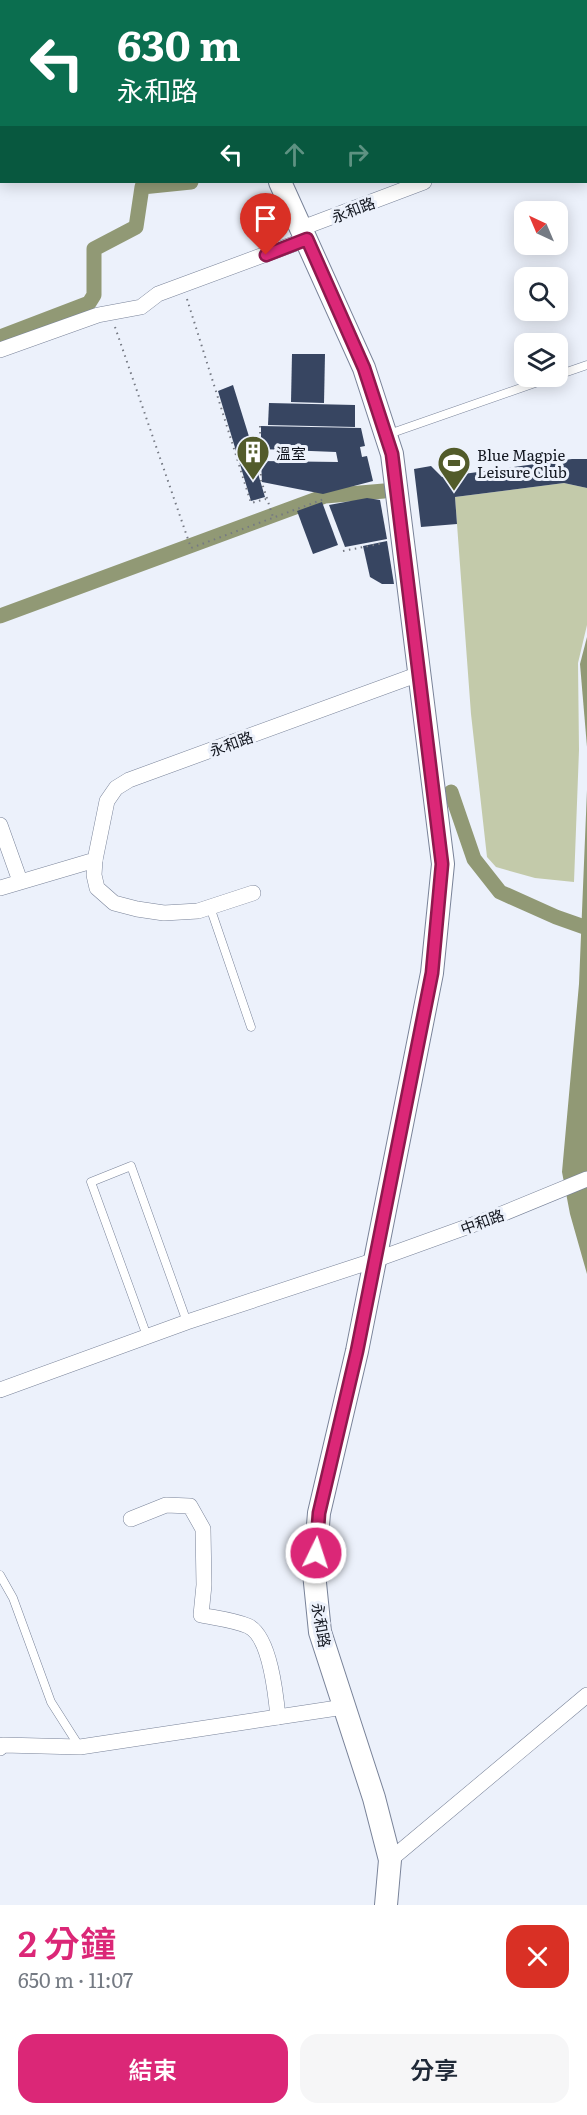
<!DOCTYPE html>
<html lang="zh-TW">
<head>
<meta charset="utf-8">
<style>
	body { margin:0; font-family:Literata,"Noto Sans TC",serif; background:#f6f6f7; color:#1f2937; height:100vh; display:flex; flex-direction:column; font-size:22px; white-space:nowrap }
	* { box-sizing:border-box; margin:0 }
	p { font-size:20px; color:#747a83 }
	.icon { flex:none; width:33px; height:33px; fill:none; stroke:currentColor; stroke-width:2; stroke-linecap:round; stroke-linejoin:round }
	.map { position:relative; height:1905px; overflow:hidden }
	.drawer { display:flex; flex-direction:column; background:#fff; flex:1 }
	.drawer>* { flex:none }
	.guide { position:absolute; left:0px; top:0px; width:588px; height:183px; box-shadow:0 3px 15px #0003; background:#0b6e4f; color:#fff; overflow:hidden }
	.needle { width:39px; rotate:316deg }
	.controls { position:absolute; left:514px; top:201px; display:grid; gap:12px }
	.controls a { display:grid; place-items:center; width:54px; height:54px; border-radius:12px; background:#fff; box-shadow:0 3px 15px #0003; font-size:30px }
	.pin { position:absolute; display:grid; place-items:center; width:51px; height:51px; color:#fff; margin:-62px -26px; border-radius:50% 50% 50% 0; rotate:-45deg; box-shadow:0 0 6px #0007 }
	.pin .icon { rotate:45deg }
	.me { position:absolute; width:66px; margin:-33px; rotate:4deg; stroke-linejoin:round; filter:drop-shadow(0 0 4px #0008) }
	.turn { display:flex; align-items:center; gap:21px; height:126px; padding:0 18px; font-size:27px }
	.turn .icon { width:78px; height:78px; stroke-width:2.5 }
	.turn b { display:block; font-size:42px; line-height:51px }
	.lanes { display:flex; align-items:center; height:57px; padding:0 18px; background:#0003; justify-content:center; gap:30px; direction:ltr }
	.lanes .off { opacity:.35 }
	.round { display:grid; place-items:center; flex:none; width:63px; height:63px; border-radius:18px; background:#f6f6f7 }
	.head { display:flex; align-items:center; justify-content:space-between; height:102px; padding:0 18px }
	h1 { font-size:36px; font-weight:600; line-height:45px; color:#db2777 }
	.primary-button { display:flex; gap:12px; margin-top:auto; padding:12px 18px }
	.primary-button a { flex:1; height:69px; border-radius:18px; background:#db2777; color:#fff; font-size:24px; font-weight:600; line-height:69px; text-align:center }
	.primary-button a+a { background:#f6f6f7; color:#1f2937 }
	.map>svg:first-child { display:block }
	.green { fill:#c3caaa }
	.water { fill:#919975 }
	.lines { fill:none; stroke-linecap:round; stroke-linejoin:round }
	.canal { stroke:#919975; stroke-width:15 }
	.building { fill:#374561 }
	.lane-casing { stroke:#798399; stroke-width:9 }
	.street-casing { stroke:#798399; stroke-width:16 }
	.secondary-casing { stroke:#798399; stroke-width:24 }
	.path { stroke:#757983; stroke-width:2; stroke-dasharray:1.5 4.5; stroke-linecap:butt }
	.lane { stroke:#fff; stroke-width:8 }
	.street { stroke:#fff; stroke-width:15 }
	.secondary { stroke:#fff; stroke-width:22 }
	.route-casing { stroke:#8e194d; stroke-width:15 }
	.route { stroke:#db2777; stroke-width:10 }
	.labels { text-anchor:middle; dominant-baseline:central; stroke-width:6; stroke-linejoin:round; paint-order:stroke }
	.street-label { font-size:15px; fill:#12161f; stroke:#ecf1fb }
	.poi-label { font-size:15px; fill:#12161f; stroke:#ecf1fb; text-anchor:start }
</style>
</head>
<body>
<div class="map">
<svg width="587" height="1905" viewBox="0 0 587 1905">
	<rect width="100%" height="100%" fill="#ecf1fb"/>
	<path class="green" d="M564 483 587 488V625L578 663 579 750 574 882 535 878 496 867 487 857 471 714 455 497Z"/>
	<g class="water">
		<path d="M587 637V747L580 664Z"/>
		<path d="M587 790V1274L570 1214 562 1172 579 984Z"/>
	</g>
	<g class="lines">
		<g class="canal">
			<path d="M0 337 89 303 94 295V249L136 227 142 187 191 182"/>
			<path d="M0 616 325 496 384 491"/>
			<path d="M451 792 474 859 500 892 556 917 587 928"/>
		</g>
	</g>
	<g class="building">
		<path d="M292 354H325L324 403 291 402Z"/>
		<path d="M233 385 256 459 254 460 265 497 251 501 218 391Z"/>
		<path d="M269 403 355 405V427L268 425Z"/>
		<path d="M261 426 361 428 365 446 360 447 362 457 367 456 373 481 323 494 262 482 261 461 338 462 336 452 261 449Z"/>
		<path d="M572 459H587V488L564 483 455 497 457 524 421 527 414 469 431 466 442 477Z"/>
		<path d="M367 498 380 500 387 539 345 547 329 505Z"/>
		<path d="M322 502 338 545 313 554 297 511Z"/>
		<path d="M387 541 394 584H382L370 577 363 546Z"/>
	</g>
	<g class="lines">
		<g class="lane-casing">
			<g id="lane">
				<path d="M342 0V2"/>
				<path d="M472 0 473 2"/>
				<path d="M558 375 587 365"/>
				<path d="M389 434 555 376"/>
				<path d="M210 907 251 1027"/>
				<path d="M147 1336 91 1182 131 1166 187 1322"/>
				<path d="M0 1575 13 1598 51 1702 79 1746"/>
			</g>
		</g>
		<g class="street-casing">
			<g id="street">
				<path d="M206 2 210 0"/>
				<path d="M0 73H2"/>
				<path d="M586 121H587"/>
				<path d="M302 228 424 182"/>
				<path d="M0 350 98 315 141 307 158 294 307 239"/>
				<path d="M0 825 20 881"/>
				<path d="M95 860 94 875 97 888 114 903 137 909 164 913 198 911 253 893"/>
				<path d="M0 888 95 860 107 801 116 788 129 780 419 674"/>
				<path d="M0 1390 187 1322 375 1260 497 1216 587 1179"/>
				<path d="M131 1519 166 1505 190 1506 203 1529 204 1585 201 1615C216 1618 234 1620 248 1626 270 1636 276 1696 278 1717"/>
				<path d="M0 1748 3 1745 80 1747 344 1707"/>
				<path d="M390 1860 587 1695"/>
			</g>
		</g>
		<g class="secondary-casing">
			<g id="secondary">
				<path d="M222 2V0"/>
				<path d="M280 182 364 368 392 454 443 864 432 973 357 1351 319 1513 314 1573 320 1632 374 1798 390 1860 386 1905"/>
			</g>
		</g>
		<g class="path">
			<path d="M187 299 251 503 266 499"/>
			<path d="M115 327 191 548 324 499"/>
			<path d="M260 426 261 480 273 517"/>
			<path d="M343 551 384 543"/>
		</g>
		<use href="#lane" class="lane"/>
		<use href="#street" class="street"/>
		<use href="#secondary" class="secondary"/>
	</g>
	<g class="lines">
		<g class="route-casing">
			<path id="route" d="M266 255 307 239 364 368 392 454 442 864 432 973 357 1351 319 1513 316 1553"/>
		</g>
		<use href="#route" class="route"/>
	</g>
	<defs>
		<g id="building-pin" transform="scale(1.725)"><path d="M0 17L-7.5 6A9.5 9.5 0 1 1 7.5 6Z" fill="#525b2a" stroke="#ecf1fb"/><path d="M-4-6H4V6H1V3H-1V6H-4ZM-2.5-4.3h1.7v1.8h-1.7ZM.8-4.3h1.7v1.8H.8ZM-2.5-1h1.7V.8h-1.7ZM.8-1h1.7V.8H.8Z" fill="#fff"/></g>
		<g id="stadium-pin" transform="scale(1.725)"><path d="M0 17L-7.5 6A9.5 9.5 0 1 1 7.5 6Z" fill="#525b2a" stroke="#ecf1fb"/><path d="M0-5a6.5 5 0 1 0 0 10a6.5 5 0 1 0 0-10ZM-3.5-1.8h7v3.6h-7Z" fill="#fff"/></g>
	</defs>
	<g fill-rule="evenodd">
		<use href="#building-pin" x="253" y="452"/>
		<use href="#stadium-pin" x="454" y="463"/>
	</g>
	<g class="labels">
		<g class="street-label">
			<text transform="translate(353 209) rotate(-21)">永和路</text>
			<text transform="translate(231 743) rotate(-20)">永和路</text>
			<text transform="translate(482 1221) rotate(-20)">中和路</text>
			<text transform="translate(322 1625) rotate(80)">永和路</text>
		</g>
		<g class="poi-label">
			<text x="276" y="452">溫室</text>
			<text x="477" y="454">Blue Magpie<tspan x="477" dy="17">Leisure Club</tspan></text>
		</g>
	</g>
</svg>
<div class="controls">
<a><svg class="needle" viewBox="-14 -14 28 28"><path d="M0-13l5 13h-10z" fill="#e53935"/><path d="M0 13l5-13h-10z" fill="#747a83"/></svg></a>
<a><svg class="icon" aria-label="search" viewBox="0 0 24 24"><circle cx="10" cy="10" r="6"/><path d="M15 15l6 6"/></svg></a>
<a><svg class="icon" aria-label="layers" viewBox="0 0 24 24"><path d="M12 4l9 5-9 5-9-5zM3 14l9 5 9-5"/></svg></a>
</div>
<div class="pin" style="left:266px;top:255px;background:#d93025"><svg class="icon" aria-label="arrive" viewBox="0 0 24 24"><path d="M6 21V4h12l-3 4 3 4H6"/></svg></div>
<svg class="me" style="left:316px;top:1553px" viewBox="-20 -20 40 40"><circle r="17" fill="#db2777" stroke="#fff" stroke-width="3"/><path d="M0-11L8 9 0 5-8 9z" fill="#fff"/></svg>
<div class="guide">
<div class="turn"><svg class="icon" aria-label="left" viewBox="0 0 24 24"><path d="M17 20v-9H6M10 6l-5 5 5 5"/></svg><div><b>630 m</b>永和路</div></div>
<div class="lanes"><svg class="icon" aria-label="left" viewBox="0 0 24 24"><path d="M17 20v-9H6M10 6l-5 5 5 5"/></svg><svg class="icon off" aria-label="ahead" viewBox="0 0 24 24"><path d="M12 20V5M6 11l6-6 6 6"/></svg><svg class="icon off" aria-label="right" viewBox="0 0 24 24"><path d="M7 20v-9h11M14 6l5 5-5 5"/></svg></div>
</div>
</div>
<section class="drawer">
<div class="head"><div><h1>2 分鐘</h1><p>650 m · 11:07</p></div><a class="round" style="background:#d93025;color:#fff"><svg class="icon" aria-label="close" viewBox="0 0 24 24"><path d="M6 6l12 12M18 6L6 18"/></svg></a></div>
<div class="primary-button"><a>結束</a><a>分享</a></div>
</section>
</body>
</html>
